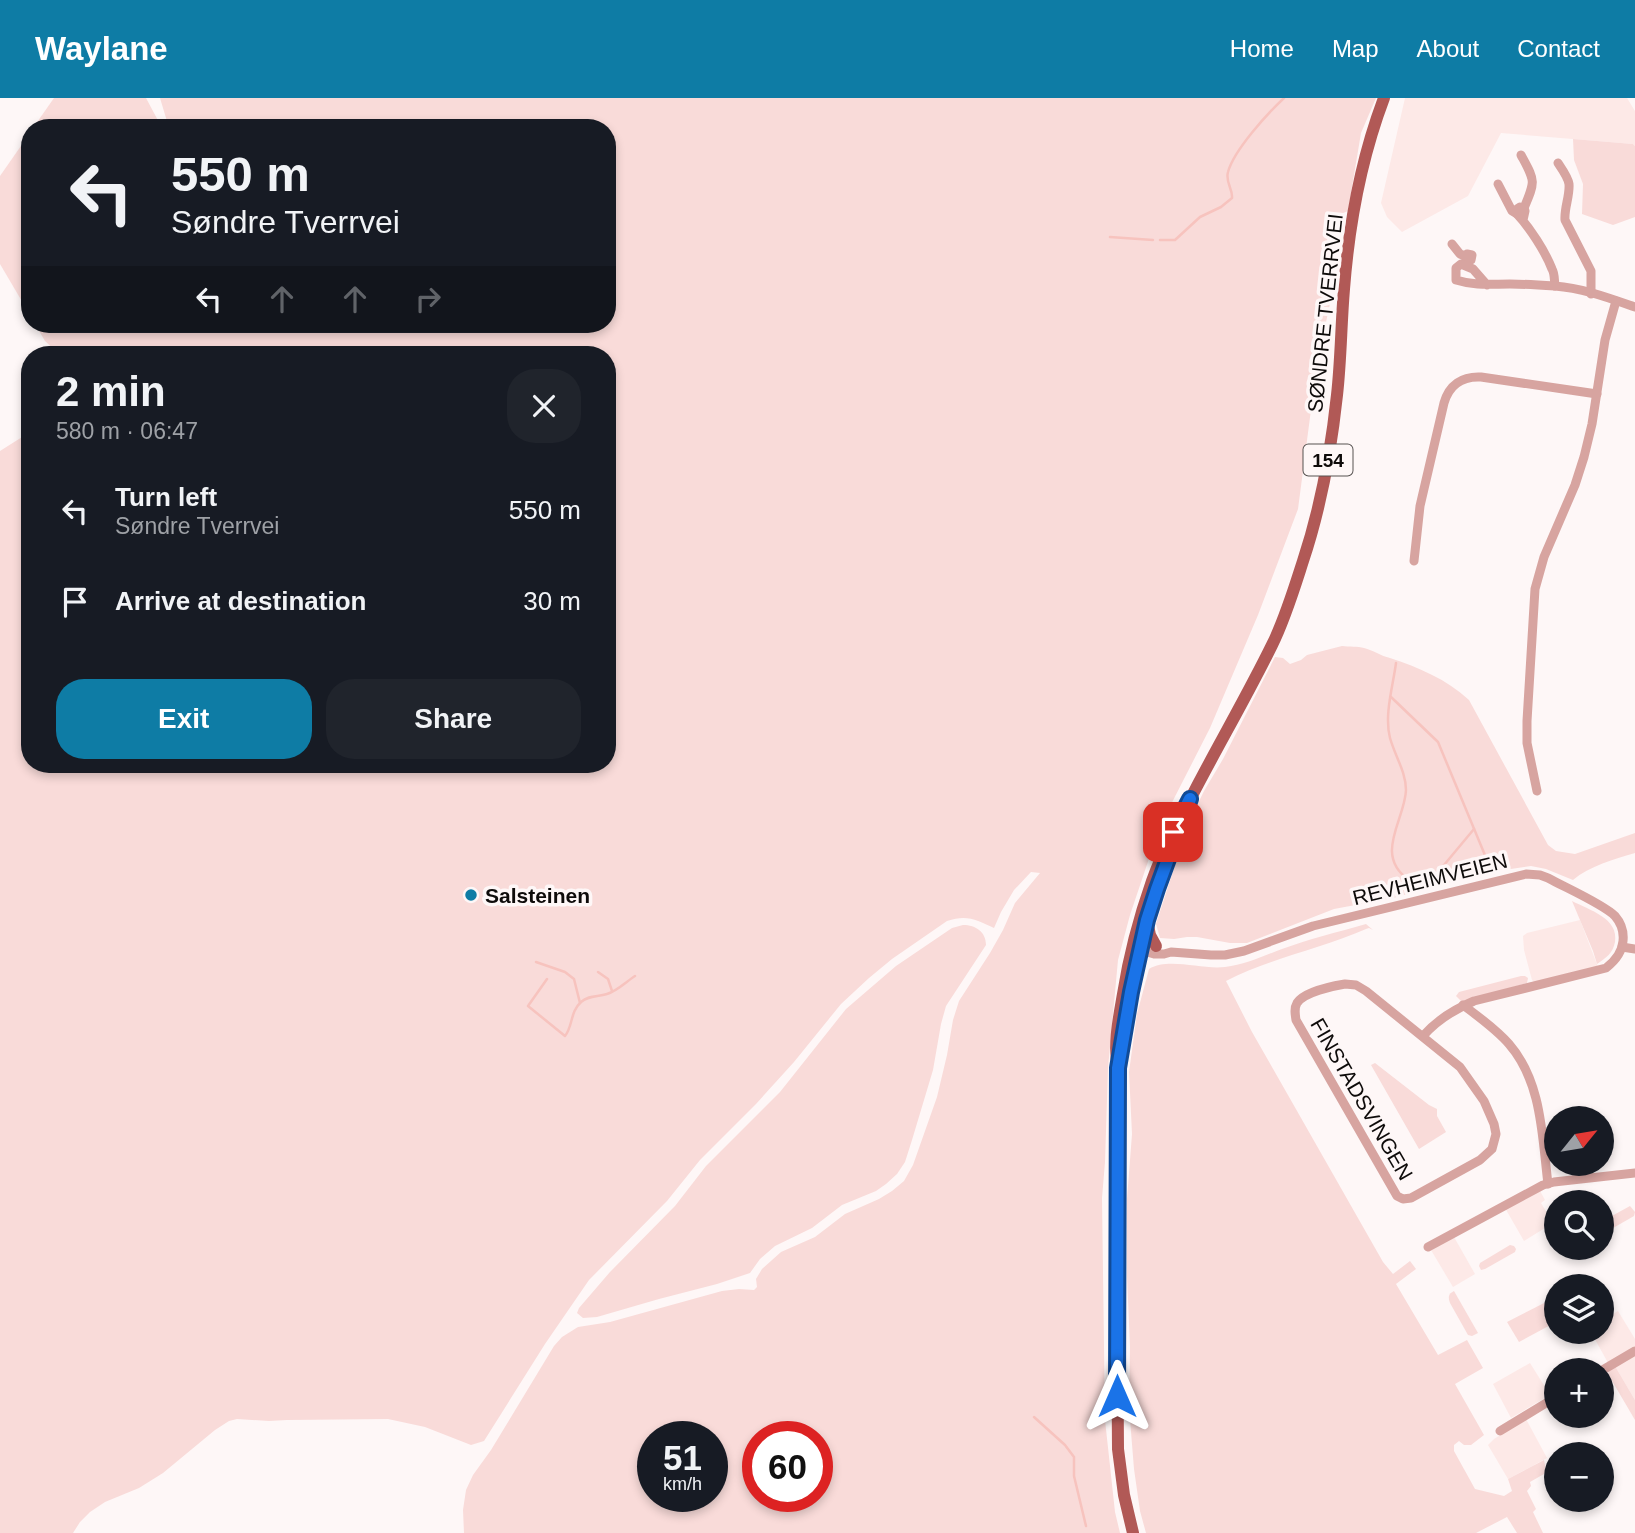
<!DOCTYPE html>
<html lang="en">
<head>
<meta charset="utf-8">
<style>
	body { margin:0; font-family:Helvetica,sans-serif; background:#20242c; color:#f1f3f6; height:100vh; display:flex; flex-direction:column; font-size:26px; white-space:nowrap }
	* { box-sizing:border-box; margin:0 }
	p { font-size:23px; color:#9ea1a6 }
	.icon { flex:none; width:38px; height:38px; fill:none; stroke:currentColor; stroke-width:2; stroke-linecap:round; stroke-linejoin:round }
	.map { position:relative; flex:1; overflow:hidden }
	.drawer { position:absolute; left:21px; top:248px; width:595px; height:427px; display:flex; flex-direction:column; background:#171b24; border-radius:28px; box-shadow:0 4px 10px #0003 }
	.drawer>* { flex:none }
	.banner { position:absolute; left:21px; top:21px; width:595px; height:214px; border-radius:28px; box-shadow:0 4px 10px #0003; background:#171b24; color:#f1f3f6; overflow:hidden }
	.needle { width:46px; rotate:60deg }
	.fabs { position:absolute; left:1544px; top:1008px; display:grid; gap:14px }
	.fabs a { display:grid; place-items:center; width:70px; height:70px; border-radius:50%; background:#171b24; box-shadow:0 4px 10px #0003; font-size:35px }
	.speed { position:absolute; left:637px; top:1323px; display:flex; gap:14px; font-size:35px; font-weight:700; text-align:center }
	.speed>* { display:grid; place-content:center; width:91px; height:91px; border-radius:50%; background:#171b24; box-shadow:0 4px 10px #0003; line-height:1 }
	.speed small { font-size:18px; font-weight:400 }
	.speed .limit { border:10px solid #d22; background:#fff; color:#111 }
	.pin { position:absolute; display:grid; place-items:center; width:60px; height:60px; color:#fff; margin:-30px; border-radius:14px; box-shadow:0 4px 10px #0006 }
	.me { position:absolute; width:77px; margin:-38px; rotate:0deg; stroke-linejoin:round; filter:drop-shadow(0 0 5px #0008) }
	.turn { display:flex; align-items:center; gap:24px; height:147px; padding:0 35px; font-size:32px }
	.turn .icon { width:91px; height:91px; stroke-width:2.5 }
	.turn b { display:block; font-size:49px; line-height:60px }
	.lanes { display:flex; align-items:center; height:66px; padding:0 35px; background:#0003; justify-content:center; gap:35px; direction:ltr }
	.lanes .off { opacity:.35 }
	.round { display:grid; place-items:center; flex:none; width:74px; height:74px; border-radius:28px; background:#20242c }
	.headline { display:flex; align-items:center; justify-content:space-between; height:119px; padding:0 35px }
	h1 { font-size:42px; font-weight:800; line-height:52px }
	.action { display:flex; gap:14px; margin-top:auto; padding:14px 35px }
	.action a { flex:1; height:80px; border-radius:28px; background:#0e7ca5; color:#fff; font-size:28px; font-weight:800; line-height:80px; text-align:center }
	.action a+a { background:#20242c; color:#f1f3f6 }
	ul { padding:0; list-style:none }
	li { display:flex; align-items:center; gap:21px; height:91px; padding:0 35px }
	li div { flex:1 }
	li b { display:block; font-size:26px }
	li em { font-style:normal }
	header { display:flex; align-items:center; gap:42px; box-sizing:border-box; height:98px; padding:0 35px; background:#0e7ca5; color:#fff }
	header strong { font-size:33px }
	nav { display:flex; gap:38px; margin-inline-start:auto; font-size:24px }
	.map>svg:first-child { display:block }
	.built { fill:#fde9e7 }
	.green { fill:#f9dbd9; fill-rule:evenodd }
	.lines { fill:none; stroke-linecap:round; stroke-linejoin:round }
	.stream { stroke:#f7c3be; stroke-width:2.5 }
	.minor { stroke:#d7a4a0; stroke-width:9 }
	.major { stroke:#b15956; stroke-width:12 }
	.route-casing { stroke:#114b97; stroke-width:18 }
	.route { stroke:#1a73e8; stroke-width:12 }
	.poi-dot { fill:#0e7ca5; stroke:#fef7f7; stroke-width:2.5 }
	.labels { text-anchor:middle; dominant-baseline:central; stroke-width:7; stroke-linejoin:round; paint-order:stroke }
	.shield { fill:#fef7f7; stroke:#565251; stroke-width:2 }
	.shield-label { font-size:19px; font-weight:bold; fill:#0e0b0a }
	.street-label { font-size:21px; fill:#0e0b0a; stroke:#fef7f7 }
	.poi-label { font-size:21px; font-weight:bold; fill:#0e0b0a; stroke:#fef7f7; text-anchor:start }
</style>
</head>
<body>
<header>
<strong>Waylane</strong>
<nav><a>Home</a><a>Map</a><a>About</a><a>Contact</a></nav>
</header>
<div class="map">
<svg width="1635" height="1435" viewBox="0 0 1635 1435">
	<rect width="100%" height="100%" fill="#fef7f7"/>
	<g class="built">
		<path d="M1405 0H1627L1635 13V48L1633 46 1501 35 1468 98 1402 134 1387 119 1381 105Z"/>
		<path d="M1580 822 1598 869 1534 884 1532 882 1524 852 1523 838 1527 835Z"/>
		<path d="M1539 1091 1545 1102 1541 1105 1553 1125 1524 1143 1505 1110Z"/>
		<path d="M1454 1139 1475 1176 1453 1189 1431 1152Z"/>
		<path d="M1618 1213 1635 1241V1250L1607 1266V1263L1591 1234H1601V1223Z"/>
		<path d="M1635 1257V1302L1615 1268Z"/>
		<path d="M1530 1265 1550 1297 1511 1320 1493 1286Z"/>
		<path d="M1526 1321 1547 1360 1508 1381 1488 1347 1494 1341Z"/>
	</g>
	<g class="green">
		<path d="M54 0H146L162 30H33Z"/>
		<path d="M160 0H1376L1361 35 1348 113 1326 122 1331 201 1317 266 1298 411 1258 517 1210 630 1160 728 1130 817 1118 862 1108 970 1105 1064 1102 1100 1105 1322 1115 1414 1120 1435H464L463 1412 466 1392 473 1377 491 1352 554 1248 562 1239 578 1229 610 1224 722 1193 739 1191 754 1192 757 1189 756 1181 762 1171 781 1154 815 1139 845 1116 879 1101 892 1093 904 1083 913 1067 937 999 947 957 953 922 959 903 990 855 1003 832 1015 805 1040 775 1031 774 1014 792 1001 814 994 830C977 822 967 816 947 823L892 861 869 880 841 906 794 964 756 1006 700 1062 667 1103 589 1182 545 1246 484 1343 471 1347 425 1329 388 1321 287 1322 269 1323 237 1321 229 1323 215 1332 163 1375 139 1390 105 1404 90 1414 80 1424 73 1435H0V353L30 334V667H607V257H60L45 243 35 226H607V30H169ZM653 1339H712V1398H653ZM758 1339H817V1398H758Z"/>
		<path d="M30 35V217L0 166V78Z"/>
		<path d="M1573 41 1633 46 1635 48V119L1613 127 1582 116 1583 86 1574 62Z"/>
		<path d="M1342 548C1349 549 1358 548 1364 550 1373 552 1381 558 1390 560 1420 570 1446 581 1469 602L1548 747 1556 753 1575 756 1635 735V755C1615 761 1589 768 1573 782L1546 771 1531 768 1504 772 1477 771 1458 782 1393 800 1334 811 1247 845H1230L1197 839H1187L1174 841 1160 840 1156 826 1189 724 1204 693 1223 661 1275 559 1283 560 1290 566 1301 562 1307 557Z"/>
		<path d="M1572 803C1589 812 1619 820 1615 844 1613 855 1606 860 1597 866L1593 853Z"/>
		<path d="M1366 826 1373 832 1369 830 1366 831C1321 851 1270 860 1226 883L1252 934 1383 1164 1393 1176 1410 1163 1416 1171 1396 1186 1438 1257 1467 1242 1483 1270 1455 1286 1484 1337 1471 1347H1464L1459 1343 1454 1347V1353L1475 1391 1504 1398 1512 1393 1508 1381 1544 1362 1546 1372 1544 1376 1530 1384 1531 1388 1527 1393 1536 1411 1533 1414 1543 1435H1517L1507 1419 1476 1435H1146L1140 1413 1134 1371 1129 1309 1130 1249 1127 1178V1101L1132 1036 1129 974 1137 916 1149 871C1169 859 1202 872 1225 869 1245 867 1263 858 1282 851 1309 841 1338 834 1366 826Z"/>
		<path d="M963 827C976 827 986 834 986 847L946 908 941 926 933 972 912 1042 905 1064 897 1076 886 1086 876 1093 842 1107 812 1130 775 1148 760 1161 750 1175 717 1186 659 1201 597 1219 583 1220 577 1215 579 1210 610 1174 675 1108 706 1068 780 994 846 911 896 868 952 830Z"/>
		<path d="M1521 878H1525L1528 880 1527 885 1465 903H1461L1456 898 1459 894Z"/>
		<path d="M1375 965 1429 1007 1437 1011V1018L1446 1034 1419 1051 1371 967Z"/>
		<path d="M1630 1108 1635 1114 1634 1118 1601 1137V1124Z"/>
		<path d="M1510 1147 1514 1148 1516 1151 1515 1154 1485 1171 1481 1172 1479 1168 1480 1165Z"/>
		<path d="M1454 1193 1478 1235 1472 1238 1468 1237 1450 1205C1448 1199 1448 1196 1454 1193Z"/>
		<path d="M1548 1203H1552L1556 1208V1224L1519 1244 1507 1224Z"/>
		<path d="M1615 1268 1635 1302V1322L1608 1276 1609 1273Z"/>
	</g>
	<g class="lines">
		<g class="stream">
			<path d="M1110 139 1153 142"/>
			<path d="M1160 142H1175L1200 119 1221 109 1232 100C1233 91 1225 84 1228 74 1234 52 1267 16 1284 0"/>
			<path d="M1396 565C1393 588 1384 617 1390 640 1395 658 1406 674 1406 692 1405 722 1373 757 1409 782 1415 787 1422 788 1429 785L1474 731"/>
			<path d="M1391 599 1438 644 1487 762 1494 775"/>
			<path d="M536 864 565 874 574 881 580 905"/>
			<path d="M598 874 608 881 612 893"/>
			<path d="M547 881 528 908 565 938C573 928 570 914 581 904 589 897 597 899 607 896 617 893 627 883 635 878"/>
			<path d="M1034 1319 1065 1347 1074 1359V1378L1086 1428"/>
		</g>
		<g class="minor">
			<path d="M1521 57C1535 83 1536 82 1524 110"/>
			<path d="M1558 65C1562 71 1568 79 1569 86 1570 98 1564 110 1565 122L1591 173V196"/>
			<path d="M1498 86 1512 113 1517 116"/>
			<path d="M1523 122 1525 113 1524 110 1520 109 1517 111V116C1530 130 1545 153 1552 171 1555 176 1554 182 1555 188"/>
			<path d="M1452 146 1460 156 1465 158"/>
			<path d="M1467 156 1472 157 1471 162 1466 161 1465 158Z"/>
			<path d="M1487 187 1473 171 1461 166 1456 170V182C1475 188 1491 186 1510 186 1525 186 1540 187 1555 188 1582 190 1609 200 1635 209"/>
			<path d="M1414 463 1420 408 1444 305C1449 287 1462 278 1481 279L1597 296"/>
			<path d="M1537 693 1527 645V623L1535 491 1544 459 1575 387 1584 359 1592 326 1605 242 1616 203"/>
			<path d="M1134 846 1140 852 1154 856H1164L1171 854 1211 857H1225L1244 853 1313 828 1526 776 1540 777 1548 780C1564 789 1603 806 1615 818 1621 825 1624 834 1623 843 1622 855 1615 863 1606 870L1474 903C1455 911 1437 922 1423 938"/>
			<path d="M1622 849 1635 851"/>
			<path d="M1345 886 1356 887 1366 893 1460 969 1484 1003 1494 1026 1496 1036 1492 1051 1480 1062 1411 1100 1403 1101 1397 1098 1296 922C1295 916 1294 910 1297 905 1304 894 1333 888 1345 886Z"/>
			<path d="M1463 907C1479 919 1496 931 1509 946 1542 984 1542 1038 1548 1086"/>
			<path d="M1428 1149 1543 1087 1554 1084 1635 1075"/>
			<path d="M1601 1273 1635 1253"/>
			<path d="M1500 1333 1556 1299"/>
		</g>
		<g class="major">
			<path d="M1147 823 1150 837 1156 848"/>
			<path d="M1133 1435 1124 1397 1118 1351 1117 1213 1118 970C1113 947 1119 919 1123 896 1129 858 1139 820 1152 783 1163 752 1179 722 1195 692 1220 644 1248 596 1272 547 1285 521 1294 491 1303 463 1321 409 1331 353 1337 297 1341 262 1341 227 1344 191 1349 126 1361 61 1384 0"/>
		</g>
	</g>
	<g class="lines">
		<g class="route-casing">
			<path id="route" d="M1117 1298 1118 970 1131 894 1147 822 1157 791 1190 701 1173 734"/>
		</g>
		<use href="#route" class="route"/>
	</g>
	<circle class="poi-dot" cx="471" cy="797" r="7"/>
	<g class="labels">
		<rect class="shield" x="1303.5" y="346.5" width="49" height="31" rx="5"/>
		<g class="shield-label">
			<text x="1328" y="362">154</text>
		</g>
		<g class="street-label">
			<text transform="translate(1325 215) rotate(-84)">SØNDRE TVERRVEI</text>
			<text transform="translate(1430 781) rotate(-14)">REVHEIMVEIEN</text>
			<text transform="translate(1362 1001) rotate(60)">FINSTADSVINGEN</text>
		</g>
		<g class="poi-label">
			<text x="485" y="797">Salsteinen</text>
		</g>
	</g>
</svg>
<div class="fabs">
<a><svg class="needle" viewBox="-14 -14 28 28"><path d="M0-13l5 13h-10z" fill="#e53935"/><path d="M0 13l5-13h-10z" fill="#9ea1a6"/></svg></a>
<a><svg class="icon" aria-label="search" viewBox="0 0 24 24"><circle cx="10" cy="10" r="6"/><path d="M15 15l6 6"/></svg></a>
<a><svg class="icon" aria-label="layers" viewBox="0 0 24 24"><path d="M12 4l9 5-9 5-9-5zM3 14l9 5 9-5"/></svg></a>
<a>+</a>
<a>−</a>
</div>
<div class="speed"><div>51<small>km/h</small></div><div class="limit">60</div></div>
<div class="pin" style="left:1173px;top:734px;background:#d93025"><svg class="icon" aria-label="arrive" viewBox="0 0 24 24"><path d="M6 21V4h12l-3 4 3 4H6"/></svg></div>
<svg class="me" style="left:1117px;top:1298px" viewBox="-20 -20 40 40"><path d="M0-17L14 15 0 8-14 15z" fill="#1a73e8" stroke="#fff" stroke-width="4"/></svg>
<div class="banner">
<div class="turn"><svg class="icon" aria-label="left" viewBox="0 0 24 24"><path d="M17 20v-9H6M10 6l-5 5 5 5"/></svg><div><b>550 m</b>Søndre Tverrvei</div></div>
<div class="lanes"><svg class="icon" aria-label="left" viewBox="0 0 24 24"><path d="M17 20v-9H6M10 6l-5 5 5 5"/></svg><svg class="icon off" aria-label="ahead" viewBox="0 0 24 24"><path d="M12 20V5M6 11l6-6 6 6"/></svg><svg class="icon off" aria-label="ahead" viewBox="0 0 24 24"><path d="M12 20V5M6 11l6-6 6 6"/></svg><svg class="icon off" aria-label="right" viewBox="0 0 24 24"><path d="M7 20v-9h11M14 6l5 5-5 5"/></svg></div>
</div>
<section class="drawer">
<div class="headline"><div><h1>2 min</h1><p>580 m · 06:47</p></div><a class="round"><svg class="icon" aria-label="close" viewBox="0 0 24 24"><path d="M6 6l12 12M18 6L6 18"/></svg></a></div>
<ul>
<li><svg class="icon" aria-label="left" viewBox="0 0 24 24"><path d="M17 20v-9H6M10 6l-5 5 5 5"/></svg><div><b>Turn left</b><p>Søndre Tverrvei</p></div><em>550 m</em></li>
<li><svg class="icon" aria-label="arrive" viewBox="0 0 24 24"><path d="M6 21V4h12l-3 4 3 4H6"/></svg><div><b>Arrive at destination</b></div><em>30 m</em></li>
</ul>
<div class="action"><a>Exit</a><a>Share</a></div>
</section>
</div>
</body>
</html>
